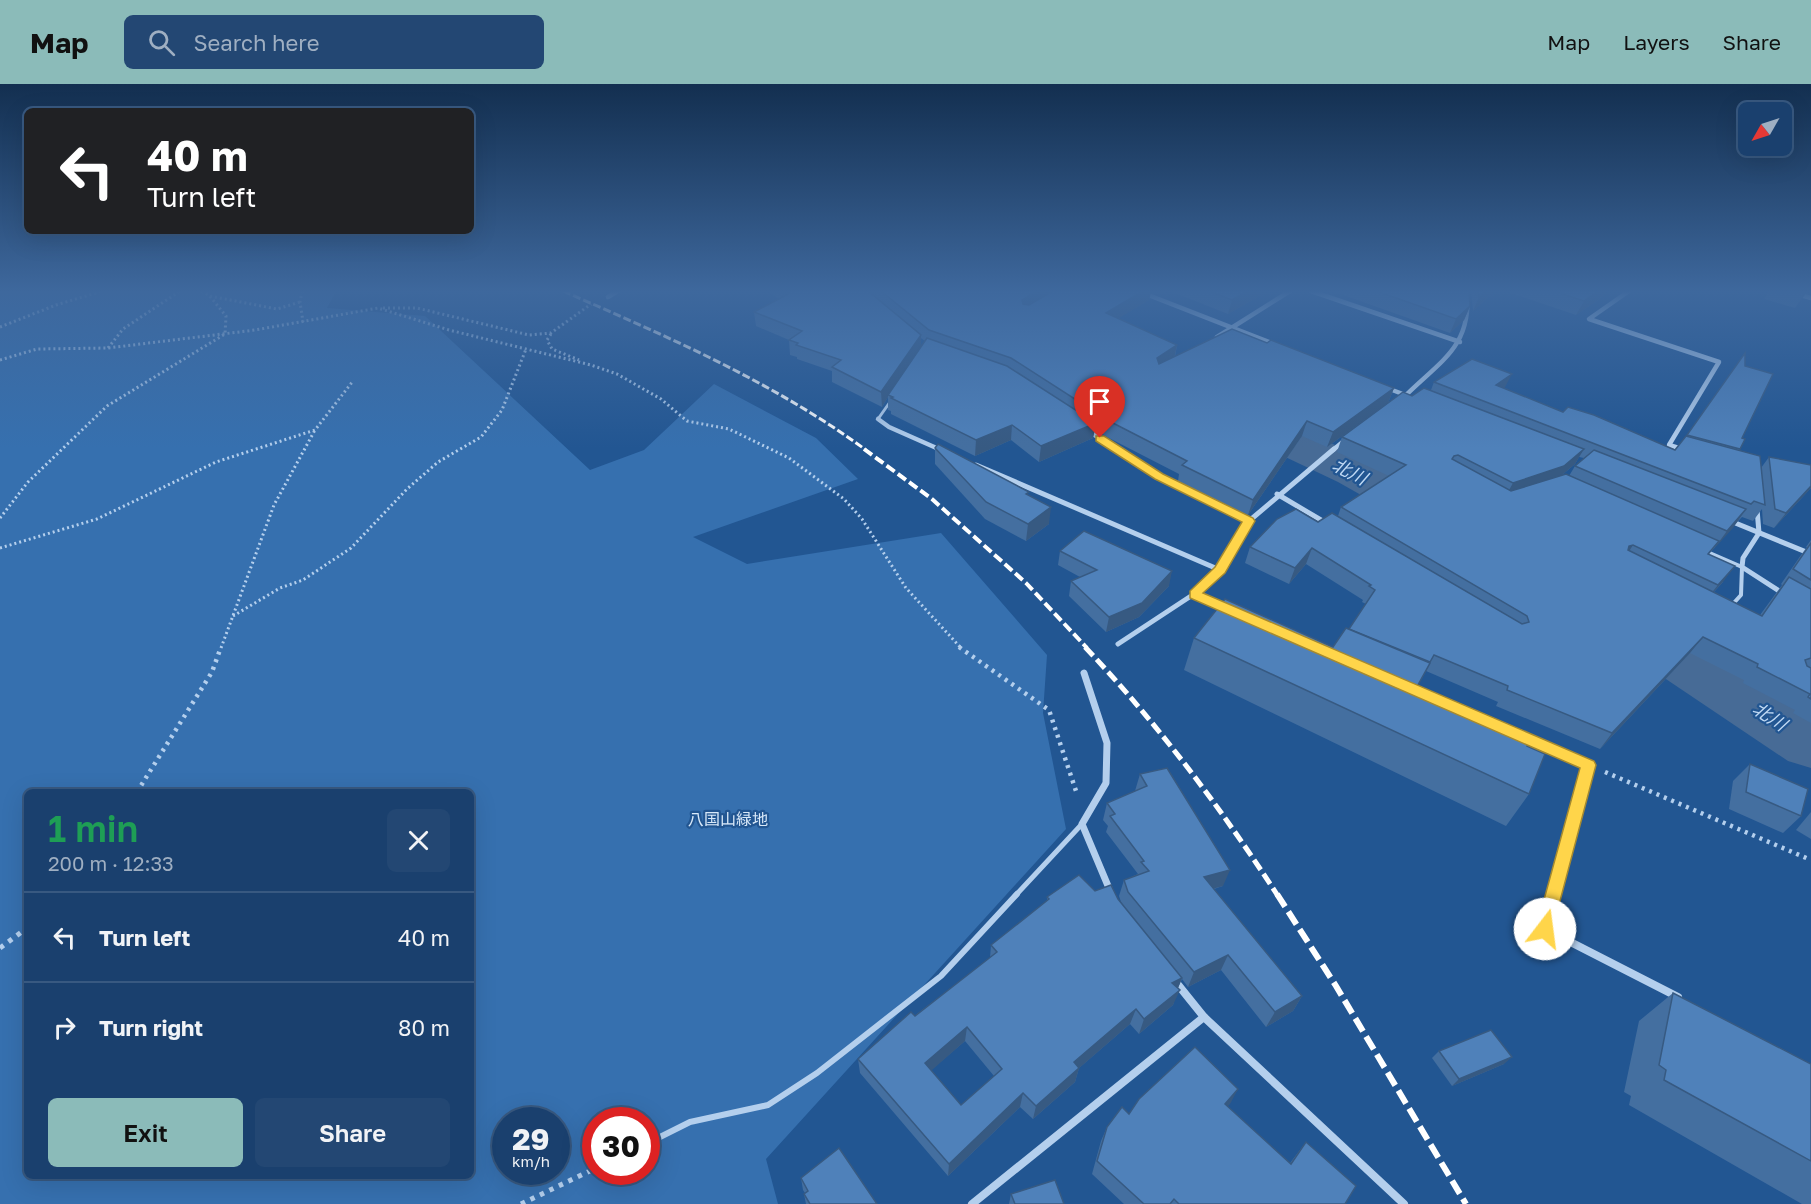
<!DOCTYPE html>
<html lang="en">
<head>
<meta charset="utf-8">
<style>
	body { margin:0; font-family:"Golos Text","Noto Sans JP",sans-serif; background:#234773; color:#f1f3f6; height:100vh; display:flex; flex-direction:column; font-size:22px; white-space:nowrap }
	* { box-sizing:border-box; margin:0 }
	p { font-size:20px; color:#9fafc2 }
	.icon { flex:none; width:33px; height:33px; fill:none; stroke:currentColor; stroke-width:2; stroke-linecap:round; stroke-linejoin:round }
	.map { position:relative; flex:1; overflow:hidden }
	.sheet { position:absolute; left:24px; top:705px; width:450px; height:390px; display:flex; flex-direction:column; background:#1a406e; border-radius:9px; box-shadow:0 6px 24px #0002,0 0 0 2px #385981 }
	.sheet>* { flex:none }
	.hud { position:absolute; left:24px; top:24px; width:450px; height:126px; border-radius:9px; box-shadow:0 6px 24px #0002,0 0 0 2px #385981; background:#202124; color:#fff; overflow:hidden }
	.needle { width:39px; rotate:231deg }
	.buttons { position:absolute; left:1738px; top:18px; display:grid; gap:12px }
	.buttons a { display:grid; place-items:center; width:54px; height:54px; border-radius:9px; background:#1a406e; box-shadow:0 6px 24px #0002,0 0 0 2px #385981; font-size:30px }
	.speed { position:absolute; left:492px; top:1023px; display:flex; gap:12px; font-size:30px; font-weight:700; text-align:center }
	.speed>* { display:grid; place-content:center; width:78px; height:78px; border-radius:50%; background:#1a406e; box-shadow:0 6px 24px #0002,0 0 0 2px #385981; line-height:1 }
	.speed small { font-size:15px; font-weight:400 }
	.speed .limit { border:9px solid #d22; background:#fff; color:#111 }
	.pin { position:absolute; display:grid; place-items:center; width:51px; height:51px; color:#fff; margin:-62px -26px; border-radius:50% 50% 50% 0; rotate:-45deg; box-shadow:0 0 6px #0007 }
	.pin .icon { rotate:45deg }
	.me { position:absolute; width:66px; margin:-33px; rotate:15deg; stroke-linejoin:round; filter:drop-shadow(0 0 4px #0008) }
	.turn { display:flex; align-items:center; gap:21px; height:126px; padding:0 24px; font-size:27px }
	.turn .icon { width:78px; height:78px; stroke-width:2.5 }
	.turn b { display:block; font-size:42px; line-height:51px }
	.round { display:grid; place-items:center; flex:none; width:63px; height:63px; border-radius:9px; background:#234773 }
	.summary { display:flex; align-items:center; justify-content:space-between; height:102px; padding:0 24px }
	h1 { font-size:36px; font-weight:600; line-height:45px; color:#1e9e55 }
	.action { display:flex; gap:12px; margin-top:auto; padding:12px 24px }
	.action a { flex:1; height:69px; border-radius:9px; background:#8bbbb9; color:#111; font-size:24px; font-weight:600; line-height:69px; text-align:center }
	.action a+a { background:#234773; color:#f1f3f6 }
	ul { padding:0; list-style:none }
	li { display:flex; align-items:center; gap:18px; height:90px; padding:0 24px; border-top:2px solid #385981 }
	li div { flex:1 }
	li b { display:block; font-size:22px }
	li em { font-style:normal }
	header { display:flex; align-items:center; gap:36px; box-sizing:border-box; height:84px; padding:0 30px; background:#8bbbb9; color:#111 }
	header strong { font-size:28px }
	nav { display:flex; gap:33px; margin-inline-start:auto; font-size:21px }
	.search { width:420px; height:54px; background:#234773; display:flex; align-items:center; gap:15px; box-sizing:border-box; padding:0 21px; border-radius:9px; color:#9fafc2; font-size:22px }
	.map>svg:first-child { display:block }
	.green { fill:#3670af; fill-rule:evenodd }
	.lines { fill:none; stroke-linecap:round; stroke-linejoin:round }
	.river { fill:#476b96; fill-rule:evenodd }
	.path-far2 { stroke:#b4cfed; stroke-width:3; stroke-dasharray:2 3; stroke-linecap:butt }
	.path-far1 { stroke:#b4cfed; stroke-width:4.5; stroke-dasharray:3 5; stroke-linecap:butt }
	.path { stroke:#b4cfed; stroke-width:5; stroke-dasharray:4.5 6; stroke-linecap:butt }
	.lane-far3 { stroke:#b4cfed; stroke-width:3 }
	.lane-far2 { stroke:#b4cfed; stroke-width:4 }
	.lane-far1 { stroke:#b4cfed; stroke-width:5 }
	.lane { stroke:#b4cfed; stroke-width:6 }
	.street-far3 { stroke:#b4cfed; stroke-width:4.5 }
	.street-far2 { stroke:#b4cfed; stroke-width:5 }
	.street-far1 { stroke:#b4cfed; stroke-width:7 }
	.street { stroke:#b4cfed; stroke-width:8 }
	.rail-far3 { stroke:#fff; stroke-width:3; stroke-dasharray:8 3; stroke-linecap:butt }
	.rail-far2 { stroke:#fff; stroke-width:4; stroke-dasharray:10 4; stroke-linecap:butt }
	.rail-far1 { stroke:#fff; stroke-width:5; stroke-dasharray:12 5; stroke-linecap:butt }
	.rail { stroke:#fff; stroke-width:6; stroke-dasharray:15 6; stroke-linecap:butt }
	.wall { fill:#446fa0; fill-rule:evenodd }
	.shaded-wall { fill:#375a82 }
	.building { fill:#4f81ba; stroke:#375a82; stroke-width:1.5; fill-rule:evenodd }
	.route { fill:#ffd54a; stroke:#a68a30; stroke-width:1.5 }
	.labels { text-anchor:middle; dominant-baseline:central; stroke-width:4.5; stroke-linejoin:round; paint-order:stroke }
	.park-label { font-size:16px; fill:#d9e9f9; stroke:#225692 }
	.water-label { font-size:18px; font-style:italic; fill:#c0d9f4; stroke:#225692 }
</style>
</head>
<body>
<header>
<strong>Map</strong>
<div class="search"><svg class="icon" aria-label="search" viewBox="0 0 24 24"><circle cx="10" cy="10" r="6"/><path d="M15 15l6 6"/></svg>Search here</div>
<nav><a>Map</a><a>Layers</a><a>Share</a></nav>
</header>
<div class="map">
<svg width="1811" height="1120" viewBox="0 0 1811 1120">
	<rect width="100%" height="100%" fill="#225692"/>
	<path class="green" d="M0 207H336L327 224 425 232 590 386 644 366 714 300 816 354 858 395 693 453 747 480 941 449 1047 571 1043 629 1066 745 766 1075 778 1120H0ZM27 708H471V1092H27ZM506 1036H556V1088H506ZM596 1036H646V1088H596Z"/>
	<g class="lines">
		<g class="river">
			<path d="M1218 332 1307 348 1372 378 1466 428 1474 439 1466 450 1448 455 1430 450 1338 398 1279 370 1202 356 1195 346 1202 336Z"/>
			<path d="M1616 514 1636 520 1811 627V684L1788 677 1596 548 1588 534 1596 520Z"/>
		</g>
		<g class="path-far2">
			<path d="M302 207 300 218 303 238"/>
			<path d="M210 212 277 225 300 218"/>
			<path d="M383 224H417L529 251 551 249 591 220"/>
			<path d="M0 243 56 221 102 207"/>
			<path d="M551 250 547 256 552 265 579 276"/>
			<path d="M108 264 123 245 180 207"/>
			<path d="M0 276 37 265 108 264 255 246 378 224 449 246 591 281 617 290 661 315 687 337 729 345 789 374 844 415 862 435 906 504 961 564"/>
			<path d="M0 434 28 398 107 322 225 250 226 232 209 211 201 207"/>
			<path d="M0 464 97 435 216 378 315 346 353 297"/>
			<path d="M233 532 280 504 303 496 351 464 407 405 438 378 481 353 502 326 526 265"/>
			<path d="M221 564 274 421 315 346"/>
		</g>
		<g class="path-far1">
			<path d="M959 563 1049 626 1077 710"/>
			<path d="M1605 688 1811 776"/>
			<path d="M137 708 212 588 221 563"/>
		</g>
		<g class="path">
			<path d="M0 864 27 844"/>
			<path d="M521 1120 596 1084"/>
		</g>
		<path class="lane-far3" d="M878 335 890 318"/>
		<path class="lane-far2" d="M1705 467 1742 483 1741 511 1732 521"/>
		<path class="lane-far1" d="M1015 812 1082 740"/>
		<path class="lane" d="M646 1060 690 1038 768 1021 817 989 941 892 1017 810"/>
		<g class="street-far3">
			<path d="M1138 207 1274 260"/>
			<path d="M1311 207 1460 258"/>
			<path d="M1629 207 1589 235 1719 278 1669 361 1682 365"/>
			<path d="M1787 207 1811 214"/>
			<path d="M608 213 618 207"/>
			<path d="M1217 253 1290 207"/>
			<path d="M1387 304 1408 312"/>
			<path d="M1404 313C1440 277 1472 263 1467 207"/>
			<path d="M878 335 889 343 941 366"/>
			<path d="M1087 346 1118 366"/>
			<path d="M1333 366 1345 356"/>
		</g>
		<g class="street-far2">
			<path d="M939 365 941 366"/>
			<path d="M1116 365 1159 393 1249 437"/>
			<path d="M976 381 1220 486"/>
			<path d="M1277 410 1326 439"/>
			<path d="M1757 425 1759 449 1743 474 1742 483 1784 510"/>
			<path d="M1728 436 1811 470"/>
			<path d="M1194 510 1220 486 1249 437 1334 365"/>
			<path d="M1118 560 1194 510 1226 524"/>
		</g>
		<g class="street-far1">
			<path d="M1084 589 1107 659 1106 699 1082 740 1111 809"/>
			<path d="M1524 654 1588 681 1554 812"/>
		</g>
		<g class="street">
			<path d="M1554 810 1545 845 1678 913"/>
			<path d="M1175 897 1204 933 1404 1120"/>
			<path d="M972 1120 1204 933"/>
		</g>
		<path class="rail-far3" d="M563 207C668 253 773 298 866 366"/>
		<path class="rail-far2" d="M864 365 932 415 1026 499 1087 564"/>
		<path class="rail-far1" d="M1085 563C1157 639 1221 724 1278 812"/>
		<path class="rail" d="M1277 810 1336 902 1466 1120"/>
	</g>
	<g class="wall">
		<path d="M768 207H1168L1159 210 1151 208 1149 216 1118 234 1177 261 1175 273 1267 259 1394 304 1388 319 1327 363 1302 352 1248 431 1178 397 1179 390 1107 353 1095 345 1093 354 1039 378 1011 356 975 372 891 330V327L888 326V313L882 323 832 298V287L797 275V273L790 271 789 256 756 242 754 228 779 215ZM921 254 925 257 921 264Z"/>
		<path d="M1170 207H1268L1228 230Z"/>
		<path d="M1332 207H1469L1470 222 1464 236 1450 249Z"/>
		<path d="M1471 207H1495L1473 227Z"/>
		<path d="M1505 207H1607L1598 216 1576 231Z"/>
		<path d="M1769 207H1808L1807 208 1795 224 1764 215Z"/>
		<path d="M1745 269 1742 354 1745 355 1739 367 1761 384 1769 373 1811 381V404L1774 444 1763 440 1762 425 1753 437 1742 433 1739 436 1709 470 1723 498 1714 508 1760 531 1782 501 1781 500 1801 471 1807 463H1806L1811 456V639L1793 629 1795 626 1743 599 1744 596 1690 569 1600 665 1496 622 1498 618 1426 587 1418 601 1527 662 1529 710 1506 742 1184 586 1194 554 1333 563 1349 545 1366 520 1362 518 1363 516 1306 480 1289 500 1245 479 1250 463 1318 438 1338 432 1341 423 1389 392 1337 368 1342 353 1412 312 1431 306 1434 298 1505 305 1563 328 1675 366 1687 352ZM1579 373 1584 374 1575 382 1569 392 1562 391 1575 380Z"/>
		<path d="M935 364 1028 411 1049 440 1026 457 985 435 935 380Z"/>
		<path d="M1060 467 1169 502 1139 533 1106 548 1069 512 1071 497 1080 493 1058 481Z"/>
		<path d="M1750 680 1801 732 1783 749 1729 725 1733 697Z"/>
		<path d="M1140 690 1223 802 1214 805 1302 912 1293 927 1266 943 1221 886 1188 903 1182 895 1178 904 1173 921 1139 950 1130 940 1079 984 1075 998 1033 1035 1020 1023 948 1092 860 989 858 975 990 874 991 861 1047 818V813L1095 807 1118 815 1122 821 1119 812 1124 796 1138 790 1106 748 1108 742 1103 736 1107 719 1135 707ZM965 957 994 992 961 1021 931 986Z"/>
		<path d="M1811 728V755L1796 746Z"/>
		<path d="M1673 909 1811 980V1120H1802L1629 1021 1631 1012 1624 1008 1639 937Z"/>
		<path d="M1439 967 1504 980 1452 1002 1432 974Z"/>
		<path d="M1238 1005 1227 1022 1290 1079 1306 1058 1345 1120H1124L1092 1090 1101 1057 1107 1043 1129 1030Z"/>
		<path d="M801 1094 877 1120H806L804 1110 805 1109 803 1106Z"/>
		<path d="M1011 1110 1064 1120H1009Z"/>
	</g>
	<g class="shaded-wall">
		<path d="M1037 207H1059L1021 230 1022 216Z"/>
		<path d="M1143 207H1151L1149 216 1104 243 1106 229Z"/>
		<path d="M1160 207H1168L1159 210Z"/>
		<path d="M1247 207H1268L1228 230 1232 216Z"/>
		<path d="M1486 207H1495L1473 227 1479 213Z"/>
		<path d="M1598 207H1607L1598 216 1576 231 1584 217Z"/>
		<path d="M1806 207H1807L1795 224Z"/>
		<path d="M1470 222 1464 236 1450 249 1456 235Z"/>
		<path d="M921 251V265L888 311V313L882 323 881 308Z"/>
		<path d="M1177 261 1174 275 1154 288 1157 274Z"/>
		<path d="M1512 290 1504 305 1496 301Z"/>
		<path d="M1394 304 1388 319 1327 363 1333 348Z"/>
		<path d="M1307 337 1302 352 1248 431 1253 416Z"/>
		<path d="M1096 339 1093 354 1039 378 1041 362Z"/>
		<path d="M1012 341 1011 356 975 372 976 356Z"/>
		<path d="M1584 365 1575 380 1555 397 1504 415 1513 399Z"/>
		<path d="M1811 402V404L1774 444 1786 429Z"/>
		<path d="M1051 423 1049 440 1026 457 1028 440Z"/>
		<path d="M1746 425 1733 444 1713 466 1727 447Z"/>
		<path d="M1633 461 1623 477 1629 462Z"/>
		<path d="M1312 464 1306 480 1289 500 1295 484Z"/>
		<path d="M1735 482 1723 498 1705 517 1718 501Z"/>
		<path d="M1172 487 1169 502 1139 533 1106 548 1109 533Z"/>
		<path d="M1703 553 1690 569 1600 665 1612 649Z"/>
		<path d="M1230 786 1223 802 1197 809 1204 793Z"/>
		<path d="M1228 871 1221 886 1188 903 1194 888Z"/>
		<path d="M1182 894 1176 909 1172 899Z"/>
		<path d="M1180 906 1173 921 1139 950 1144 935Z"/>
		<path d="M1302 912 1293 927 1266 943 1275 928Z"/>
		<path d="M1136 925 1130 940 1070 992 1074 978Z"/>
		<path d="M967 943 965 957 924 993 925 979Z"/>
		<path d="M1512 973 1504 980 1452 1002 1459 995Z"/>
		<path d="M1079 984 1075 998 1033 1035 1036 1022Z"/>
		<path d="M1238 1005 1230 1020 1216 1034 1225 1020Z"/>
		<path d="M1023 1009 1020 1023 948 1092 949 1080Z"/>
	</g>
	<g class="building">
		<path d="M788 207H868L921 251 881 308 832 283 841 276 796 261 798 259 789 256 802 247 754 228 790 209Z"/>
		<path d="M881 207H1037L1022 216 1023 220 1029 221 1053 207H1143L1106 229 1177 261 1157 274 1159 280 1232 245 1267 259 1271 256 1394 304 1333 348 1307 337 1253 416 1182 381 1187 377 1109 337 1011 274 929 246Z"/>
		<path d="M1209 207H1247L1232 216Z"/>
		<path d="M1376 207H1469L1470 222 1456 235Z"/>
		<path d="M1478 207H1486L1479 213Z"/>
		<path d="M1554 207H1598L1584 217Z"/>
		<path d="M927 254 1007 282 1096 339 1041 362 1012 341 976 356 891 314 893 313 888 311Z"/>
		<path d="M1745 269V282L1773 290 1742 354 1745 355 1740 365 1687 351Z"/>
		<path d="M1472 275 1512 290 1496 301 1563 328 1568 323 1594 331 1675 366 1686 352 1760 372 1765 421 1754 417 1751 420 1434 298Z"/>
		<path d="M1424 304 1584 365 1564 382 1513 399 1458 371 1454 372 1452 375 1511 407 1566 390 1719 457 1708 470 1735 482 1718 501 1633 461 1629 462 1628 466 1762 532 1789 493 1811 505V574L1805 576 1807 582 1811 584V615L1808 613 1810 610 1757 583 1758 580 1703 553 1612 649 1507 606 1508 602 1434 571 1430 578 1349 545 1375 506 1369 502 1371 501 1312 464 1295 484 1250 463 1277 435 1296 425 1318 438 1332 429 1522 540 1529 538 1527 532 1341 423 1406 381 1342 353 1403 308 1412 312Z"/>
		<path d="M938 360 1029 408 1026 410 1051 423 1028 440 986 418 935 364Z"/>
		<path d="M1594 366 1746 425 1727 447 1575 382Z"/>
		<path d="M1769 373 1811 381V402L1786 429 1775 425Z"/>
		<path d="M1084 447 1172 487 1142 519 1109 533 1071 497 1097 486 1060 467Z"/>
		<path d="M1811 459V496L1793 485Z"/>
		<path d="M1225 515 1333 563 1346 544 1430 579 1418 601 1532 651 1527 662 1545 670 1529 710 1194 554Z"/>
		<path d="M1750 680 1808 705 1801 732 1746 708Z"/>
		<path d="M1167 684 1230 786 1204 793 1302 912 1275 928 1228 871 1194 888 1128 808 1124 796 1149 787 1141 778 1144 777 1110 732 1115 730 1107 719 1147 702 1140 690Z"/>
		<path d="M1079 791 1095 807 1111 801 1118 815 1182 894 1172 899 1180 906 1144 935 1136 925 1074 978 1079 984 1036 1022 1023 1009 949 1080 858 975 911 928 915 932 997 868 991 861 1049 815 1047 813ZM967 943 1002 985 961 1021 925 979Z"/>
		<path d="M1673 909 1811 980V1077L1664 996 1666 986 1659 981Z"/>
		<path d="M1491 946 1512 973 1459 995 1439 967Z"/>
		<path d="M1195 963 1238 1005 1225 1020 1291 1080 1306 1058 1356 1102 1345 1120H1179L1174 1115 1170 1120H1144L1097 1077 1107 1043 1122 1023 1129 1030 1139 1015Z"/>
		<path d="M839 1064 877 1120H810L804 1110 808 1107 801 1094Z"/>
		<path d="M1055 1096 1064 1120H1014H1015L1011 1110Z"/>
	</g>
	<linearGradient id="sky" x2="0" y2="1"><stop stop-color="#132f50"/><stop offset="0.57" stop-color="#3e689d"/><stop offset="1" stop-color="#3e689d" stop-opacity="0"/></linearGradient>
	<rect width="1811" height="364" fill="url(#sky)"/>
	<path class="route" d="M1096 352H1104L1163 390 1253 434 1255 437 1225 489 1203 509 1594 677 1596 681 1551 851 1545 853 1539 851 1536 845 1580 684 1190 514V507L1215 483 1242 438 1155 395 1096 357Z"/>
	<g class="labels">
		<g class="park-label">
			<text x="728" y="735">八国山緑地</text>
		</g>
		<g class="water-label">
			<text transform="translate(1350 387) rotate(27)">北川</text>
			<text transform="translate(1770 632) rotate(33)">北川</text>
		</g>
	</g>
</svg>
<div class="buttons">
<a><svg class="needle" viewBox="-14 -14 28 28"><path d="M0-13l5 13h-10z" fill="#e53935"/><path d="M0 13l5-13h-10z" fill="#9fafc2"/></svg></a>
</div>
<div class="speed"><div>29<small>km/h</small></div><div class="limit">30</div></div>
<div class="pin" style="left:1100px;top:354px;background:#d93025"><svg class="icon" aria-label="arrive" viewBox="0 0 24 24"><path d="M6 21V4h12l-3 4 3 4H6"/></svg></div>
<svg class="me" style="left:1545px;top:845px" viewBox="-20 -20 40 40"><circle r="19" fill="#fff"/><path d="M0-13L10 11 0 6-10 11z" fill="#ffd54a"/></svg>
<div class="hud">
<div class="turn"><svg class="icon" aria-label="left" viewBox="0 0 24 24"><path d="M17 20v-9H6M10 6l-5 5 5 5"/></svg><div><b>40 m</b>Turn left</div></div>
</div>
<section class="sheet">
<div class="summary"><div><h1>1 min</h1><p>200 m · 12:33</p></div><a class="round"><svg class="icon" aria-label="close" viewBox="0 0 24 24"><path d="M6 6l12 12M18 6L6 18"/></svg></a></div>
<ul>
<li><svg class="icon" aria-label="left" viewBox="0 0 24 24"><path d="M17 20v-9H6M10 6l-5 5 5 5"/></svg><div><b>Turn left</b></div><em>40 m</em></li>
<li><svg class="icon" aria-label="right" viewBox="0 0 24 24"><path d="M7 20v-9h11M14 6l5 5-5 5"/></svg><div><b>Turn right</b></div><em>80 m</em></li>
</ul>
<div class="action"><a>Exit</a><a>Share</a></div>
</section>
</div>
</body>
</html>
